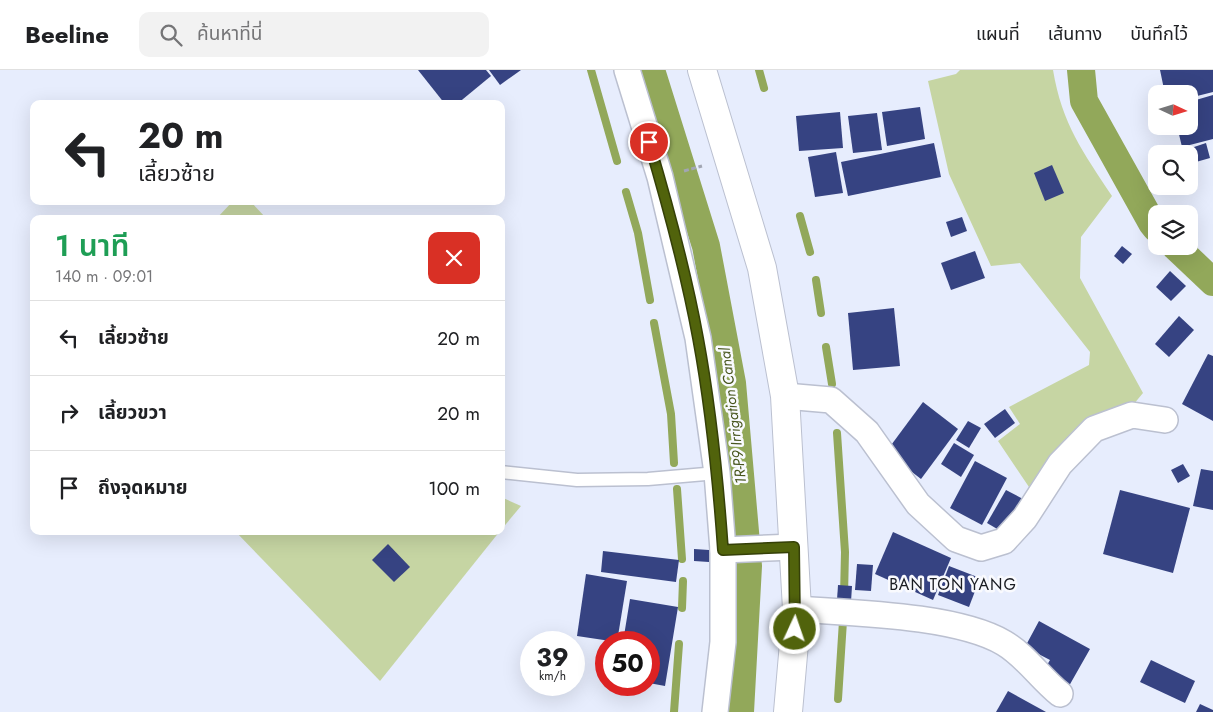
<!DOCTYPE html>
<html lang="th">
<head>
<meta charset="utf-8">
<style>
	body { margin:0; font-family:Jost,"Noto Sans Thai",sans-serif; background:#f2f2f2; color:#202124; height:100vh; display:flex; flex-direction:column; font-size:19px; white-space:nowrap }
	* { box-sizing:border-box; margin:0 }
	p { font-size:16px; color:#757577 }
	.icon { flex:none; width:28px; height:28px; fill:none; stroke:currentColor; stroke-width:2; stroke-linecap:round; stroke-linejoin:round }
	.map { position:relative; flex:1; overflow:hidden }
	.details { position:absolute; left:30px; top:145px; width:475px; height:320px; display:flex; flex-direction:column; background:#fff; border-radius:10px; box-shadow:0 5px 20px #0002 }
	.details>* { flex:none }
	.top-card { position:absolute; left:30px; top:30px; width:475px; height:105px; border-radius:10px; box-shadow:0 5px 20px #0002; background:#fff; color:#202124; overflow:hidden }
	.needle { width:32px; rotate:94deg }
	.controls { position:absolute; left:1148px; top:15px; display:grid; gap:10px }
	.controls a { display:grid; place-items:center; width:50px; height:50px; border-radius:10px; background:#fff; box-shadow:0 5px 20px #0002; font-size:25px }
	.speed { position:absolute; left:520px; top:561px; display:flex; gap:10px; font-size:25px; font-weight:700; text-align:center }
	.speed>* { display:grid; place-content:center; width:65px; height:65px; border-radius:50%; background:#fff; box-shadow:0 5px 20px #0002; line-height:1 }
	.speed small { font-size:12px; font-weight:400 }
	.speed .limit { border:8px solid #d22; background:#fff; color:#111 }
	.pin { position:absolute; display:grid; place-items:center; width:42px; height:42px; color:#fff; margin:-21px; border:2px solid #fff; border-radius:50%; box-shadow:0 1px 5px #0007 }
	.me { position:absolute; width:55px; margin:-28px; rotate:3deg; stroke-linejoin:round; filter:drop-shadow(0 0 4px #0008) }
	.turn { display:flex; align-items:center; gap:18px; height:105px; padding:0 25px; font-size:22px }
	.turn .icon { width:65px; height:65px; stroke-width:2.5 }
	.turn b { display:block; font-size:35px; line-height:42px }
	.round { display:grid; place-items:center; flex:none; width:52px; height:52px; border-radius:10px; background:#f2f2f2 }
	.overview { display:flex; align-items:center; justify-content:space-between; height:85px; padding:0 25px }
	h1 { font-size:30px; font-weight:600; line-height:38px; color:#1e9e55 }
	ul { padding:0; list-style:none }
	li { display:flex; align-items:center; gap:15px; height:75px; padding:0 25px; border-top:1px solid #e0e0e0 }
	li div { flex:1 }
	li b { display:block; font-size:19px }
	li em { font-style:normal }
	header { display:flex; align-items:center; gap:30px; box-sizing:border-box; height:70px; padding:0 25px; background:#fff; border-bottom:1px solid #e0e0e0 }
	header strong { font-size:24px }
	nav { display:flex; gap:28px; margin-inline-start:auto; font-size:18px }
	.search { width:350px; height:45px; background:#f2f2f2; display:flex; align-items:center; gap:12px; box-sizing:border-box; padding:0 18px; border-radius:10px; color:#757577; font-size:19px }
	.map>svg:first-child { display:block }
	.green { fill:#c6d5a3 }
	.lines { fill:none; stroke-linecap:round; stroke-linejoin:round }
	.stream { stroke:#92a85a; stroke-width:8 }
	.canal { stroke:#92a85a; stroke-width:28 }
	.building { fill:#364382 }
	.service-casing { stroke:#bbc0d0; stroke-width:15 }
	.minor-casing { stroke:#bbc0d0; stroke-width:28 }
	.secondary-casing { stroke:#bbc0d0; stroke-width:30 }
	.path { stroke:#a2a6b3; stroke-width:3; stroke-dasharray:5 2.5; stroke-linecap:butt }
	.service { stroke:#fff; stroke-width:12 }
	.minor { stroke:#fff; stroke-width:25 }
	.secondary { stroke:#fff; stroke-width:28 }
	.route-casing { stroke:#354008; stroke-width:12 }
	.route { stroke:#51630c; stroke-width:9 }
	.labels { text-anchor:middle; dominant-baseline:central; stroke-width:5; stroke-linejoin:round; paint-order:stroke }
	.water-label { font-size:15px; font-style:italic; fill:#48561e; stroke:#f9fafe }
	.quarter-label { font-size:16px; letter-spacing:1px; fill:#1a1c22; stroke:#f9fafe }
</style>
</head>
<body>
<header>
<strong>Beeline</strong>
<div class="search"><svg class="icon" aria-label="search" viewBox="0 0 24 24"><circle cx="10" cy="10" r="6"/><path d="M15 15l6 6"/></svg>ค้นหาที่นี่</div>
<nav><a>แผนที่</a><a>เส้นทาง</a><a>บันทึกไว้</a></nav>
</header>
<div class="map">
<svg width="1213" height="642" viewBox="0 0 1213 642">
	<rect width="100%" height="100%" fill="#e7edfd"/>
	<g class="green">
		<path d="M960 0H1053C1062 54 1083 82 1112 126L1081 167 1080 208 1143 323 1128 341 1031 420 998 371 1020 354 1009 337 1089 295 1090 282 1020 193 991 196 949 104 928 11 956 4Z"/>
		<path d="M233 131H250L267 149H216Z"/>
		<path d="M501 427 521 436 501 460Z"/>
		<path d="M235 461H500L380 611Z"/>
	</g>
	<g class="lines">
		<g class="stream">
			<path d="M591 0 617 91"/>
			<path d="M759 0 764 18"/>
			<path d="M626 122 638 163 650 230"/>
			<path d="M800 146 810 182"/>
			<path d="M816 210 821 243"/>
			<path d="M654 253 671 344 674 393"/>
			<path d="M826 277 832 314"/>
			<path d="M837 363 845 482 844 526"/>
			<path d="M677 419 682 489"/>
			<path d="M682 538 683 511"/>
			<path d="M838 629 843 551"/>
			<path d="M674 642 679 574"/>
		</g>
		<g class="canal">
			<path d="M651 0 706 176 732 313 748 496 740 642"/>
			<path d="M1081 0 1084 31 1152 153 1156 158"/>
			<path d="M1175 176 1213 212"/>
		</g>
	</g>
	<g class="building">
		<path d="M418 0H486L491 6 457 34H445Z"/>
		<path d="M489 0H521L500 15Z"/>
		<path d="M1160 0H1213V22L1189 28V24H1165Z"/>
		<path d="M1213 25V69L1182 77 1177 56H1189V32Z"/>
		<path d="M920 37 925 69 887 76 882 42Z"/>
		<path d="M840 42 843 78 799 81 796 46Z"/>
		<path d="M877 43 882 80 853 83 848 46Z"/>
		<path d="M934 73 941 107 848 126 841 92Z"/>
		<path d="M1206 73 1210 88 1189 94V84H1186L1185 80Z"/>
		<path d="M836 82 843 123 815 127 808 87Z"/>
		<path d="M1052 95 1064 123 1045 131 1034 103Z"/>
		<path d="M1169 116H1186L1176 125Z"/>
		<path d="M962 147 967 161 951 167 946 152Z"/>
		<path d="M1122 176 1132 184 1123 194 1114 186Z"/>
		<path d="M975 181 985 208 951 220 941 193Z"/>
		<path d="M1170 201 1186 216 1171 231 1156 217Z"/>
		<path d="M894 238 900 296 853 300 848 243Z"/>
		<path d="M1179 246 1194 260 1169 287 1155 274Z"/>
		<path d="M1208 284 1213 286V351L1182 334Z"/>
		<path d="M923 332 958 359 921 409 886 382Z"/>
		<path d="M1005 339 1015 353 995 368 984 354Z"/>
		<path d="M968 351 981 358 969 378 956 370Z"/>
		<path d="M954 373 974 385 961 407 941 394Z"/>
		<path d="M975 391 1007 408 982 455 950 438Z"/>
		<path d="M1183 394 1190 406 1178 413 1171 400Z"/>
		<path d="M1201 399 1213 401V440L1193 436Z"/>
		<path d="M1006 420 1023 429 1004 463 987 453Z"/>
		<path d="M1120 420 1190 438 1173 503 1103 484Z"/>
		<path d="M893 462 951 488 933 530 875 504Z"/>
		<path d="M388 474 410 497 394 512 372 490Z"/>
		<path d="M694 479 709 480V492L694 491Z"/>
		<path d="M603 481 679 490 676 512 601 502Z"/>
		<path d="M857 494 873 495 871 521 855 520Z"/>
		<path d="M949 496 980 508 969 537 938 525Z"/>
		<path d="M586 504 627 511 617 572 577 566Z"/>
		<path d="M838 515 852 516 851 532 837 530Z"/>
		<path d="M630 529 678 537 665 616 649 613V572H623Z"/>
		<path d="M1039 551 1090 579 1069 616 1043 602 1050 590 1025 577Z"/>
		<path d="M1151 590 1195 611 1185 633 1140 612Z"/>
		<path d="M1008 621 1046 642H996Z"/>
		<path d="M1200 634 1213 640V642H1196Z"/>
	</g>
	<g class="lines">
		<g class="service-casing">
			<path id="service" d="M501 402 577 410 648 409 717 403"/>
		</g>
		<g class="minor-casing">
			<g id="minor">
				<path d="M627 0 660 107 698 268 717 403 723 480V572L715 642"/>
				<path d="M785 326 831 330 867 362 918 434 956 469 981 478 1004 471 1025 448 1060 394 1094 359 1132 345 1165 350"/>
				<path d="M723 480 794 477"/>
				<path d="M797 539C852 543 957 545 1004 573 1026 586 1040 608 1060 624"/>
			</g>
		</g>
		<g class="secondary-casing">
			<path id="secondary" d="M702 0 762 198 785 326 797 539 788 642"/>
		</g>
		<path class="path" d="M684 101 702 96"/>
		<use href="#service" class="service"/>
		<use href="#minor" class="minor"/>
		<use href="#secondary" class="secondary"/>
	</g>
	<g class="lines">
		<g class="route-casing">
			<path id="route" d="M649 72C668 136 686 202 698 268 711 338 718 409 723 480L794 477 795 559"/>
		</g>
		<use href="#route" class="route"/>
	</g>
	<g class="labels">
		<g class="water-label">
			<text transform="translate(733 346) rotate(-97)">1R-P9 Irrigation Canal</text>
		</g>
		<g class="quarter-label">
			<text x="953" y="514">BAN TON YANG</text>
		</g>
	</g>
</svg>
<div class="controls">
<a><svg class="needle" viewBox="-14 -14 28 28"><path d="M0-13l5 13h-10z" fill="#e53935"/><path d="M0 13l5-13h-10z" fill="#757577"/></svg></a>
<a><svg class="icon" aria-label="search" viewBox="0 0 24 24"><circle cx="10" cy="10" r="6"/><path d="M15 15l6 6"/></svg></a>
<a><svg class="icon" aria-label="layers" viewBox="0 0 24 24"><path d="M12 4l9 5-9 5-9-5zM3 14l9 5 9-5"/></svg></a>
</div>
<div class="speed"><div>39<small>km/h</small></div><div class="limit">50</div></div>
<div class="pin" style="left:649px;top:72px;background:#d93025"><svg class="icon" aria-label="arrive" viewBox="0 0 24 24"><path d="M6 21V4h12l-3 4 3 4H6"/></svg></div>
<svg class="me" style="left:795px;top:559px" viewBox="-20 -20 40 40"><circle r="17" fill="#51630c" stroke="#fff" stroke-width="3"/><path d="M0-11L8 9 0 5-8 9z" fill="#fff"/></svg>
<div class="top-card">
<div class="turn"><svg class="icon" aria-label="left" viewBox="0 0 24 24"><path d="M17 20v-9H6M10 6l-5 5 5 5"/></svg><div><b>20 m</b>เลี้ยวซ้าย</div></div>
</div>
<section class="details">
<div class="overview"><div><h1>1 นาที</h1><p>140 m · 09:01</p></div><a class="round" style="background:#d93025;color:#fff"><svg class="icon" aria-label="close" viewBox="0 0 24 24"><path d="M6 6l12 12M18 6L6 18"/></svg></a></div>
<ul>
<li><svg class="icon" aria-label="left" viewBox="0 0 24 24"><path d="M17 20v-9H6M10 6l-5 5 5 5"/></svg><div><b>เลี้ยวซ้าย</b></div><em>20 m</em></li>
<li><svg class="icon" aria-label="right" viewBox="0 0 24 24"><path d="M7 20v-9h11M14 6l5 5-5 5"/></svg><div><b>เลี้ยวขวา</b></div><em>20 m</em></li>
<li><svg class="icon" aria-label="arrive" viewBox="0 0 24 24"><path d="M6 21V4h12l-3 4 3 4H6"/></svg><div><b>ถึงจุดหมาย</b></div><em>100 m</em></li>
</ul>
</section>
</div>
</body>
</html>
